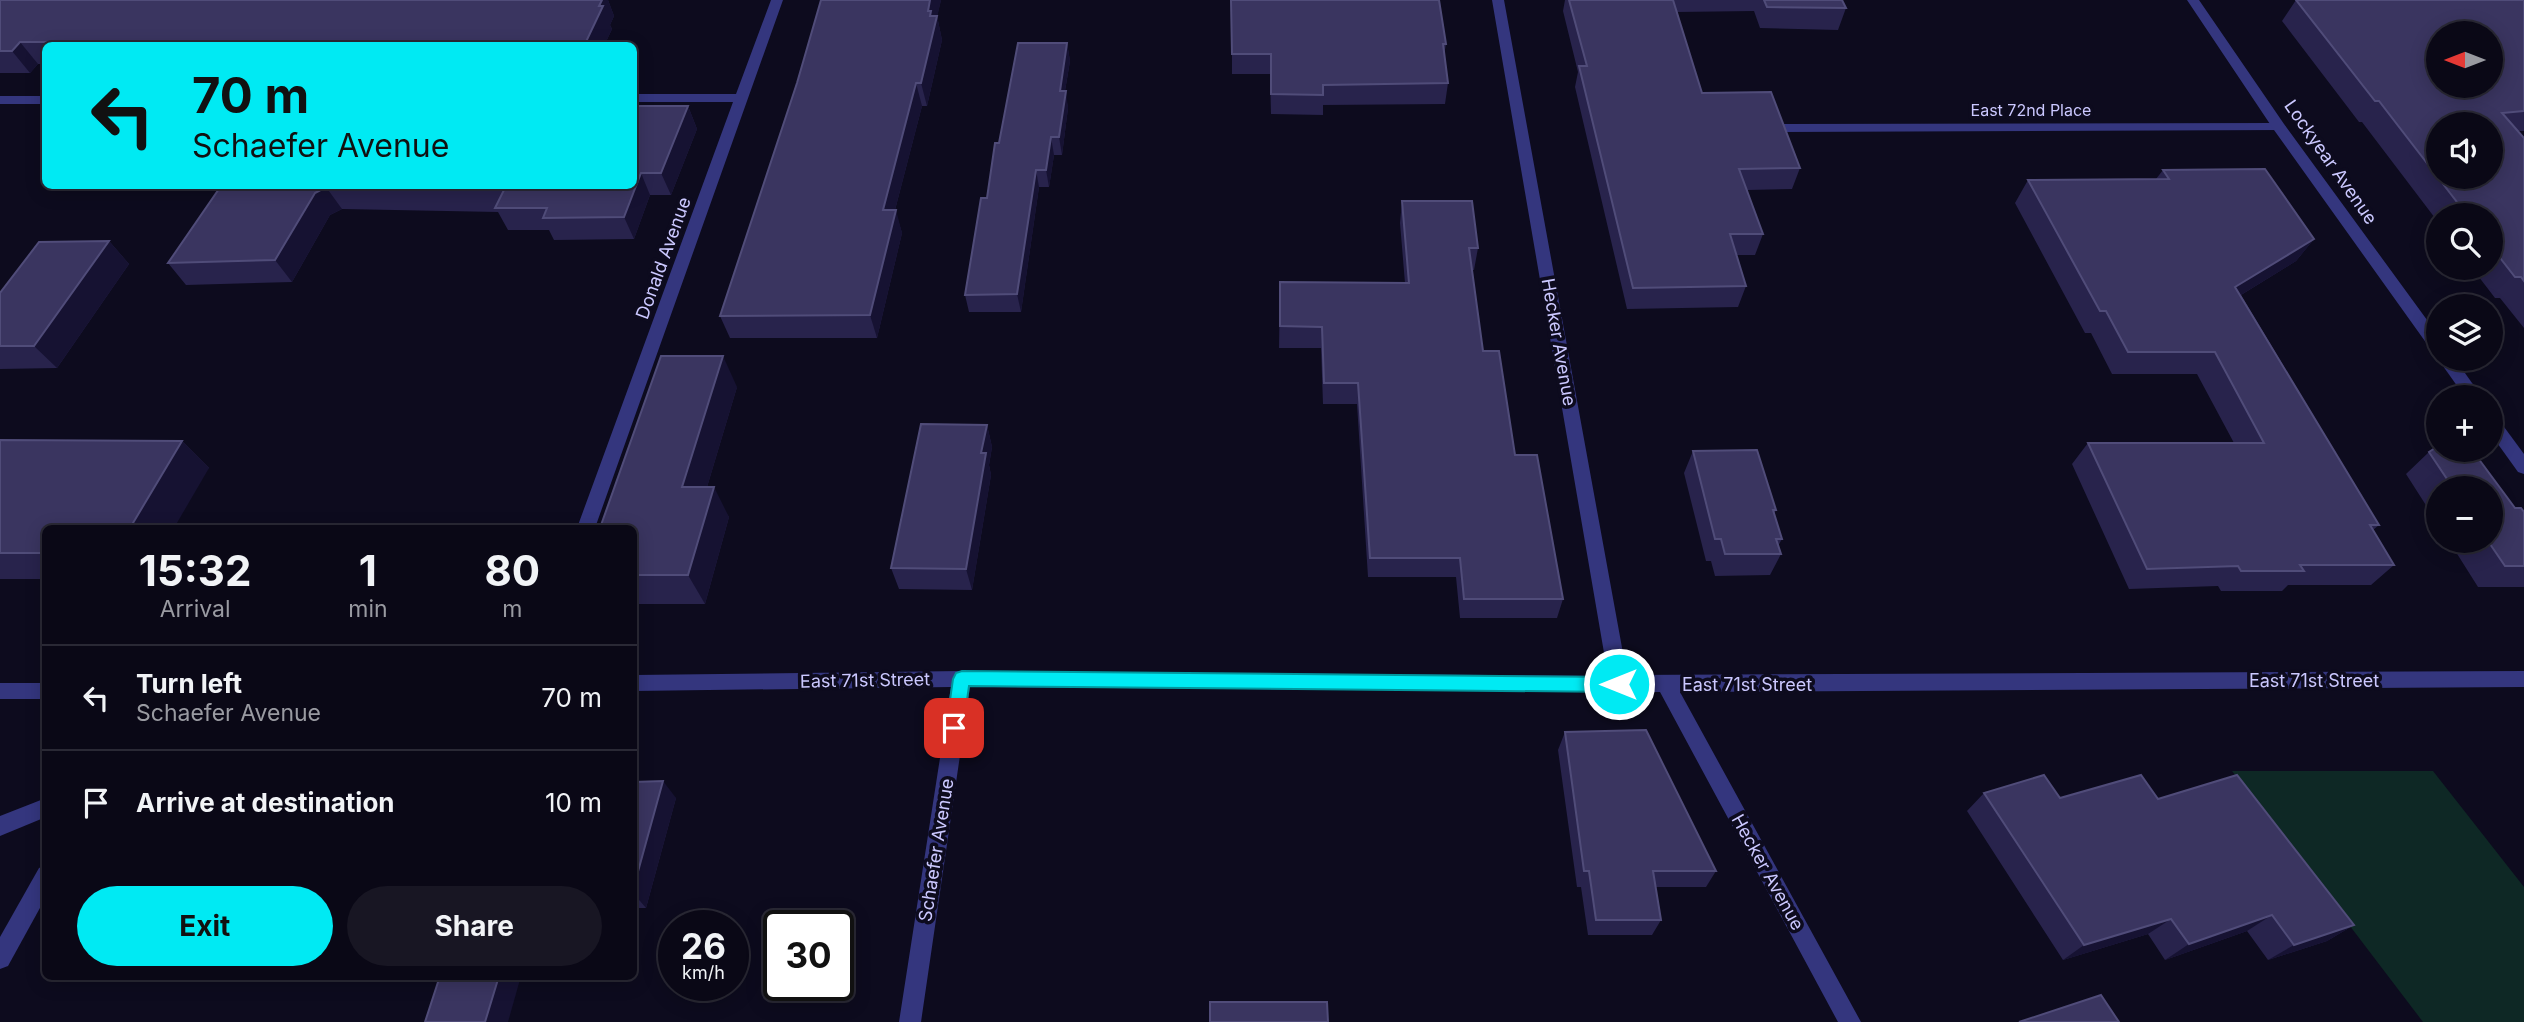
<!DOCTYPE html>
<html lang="en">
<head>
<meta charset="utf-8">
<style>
	body { margin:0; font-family:Inter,sans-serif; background:#181623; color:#f1f3f6; height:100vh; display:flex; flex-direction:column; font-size:26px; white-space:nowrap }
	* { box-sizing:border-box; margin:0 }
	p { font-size:23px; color:#999aa1 }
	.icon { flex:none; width:38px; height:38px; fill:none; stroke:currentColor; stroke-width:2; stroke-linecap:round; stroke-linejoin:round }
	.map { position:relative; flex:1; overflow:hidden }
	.panel { position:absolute; left:42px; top:525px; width:595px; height:455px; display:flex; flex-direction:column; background:#0a0816; border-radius:10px; box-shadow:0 4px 18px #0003,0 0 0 2px #2a2935 }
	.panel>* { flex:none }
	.guide { position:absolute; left:42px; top:42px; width:595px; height:147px; border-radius:10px; box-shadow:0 4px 18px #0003,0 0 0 2px #2a2935; background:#00eaf3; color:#111; overflow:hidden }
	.needle { width:46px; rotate:270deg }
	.buttons { position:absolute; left:2426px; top:21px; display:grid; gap:14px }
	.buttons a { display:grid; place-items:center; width:77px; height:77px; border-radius:50%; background:#0a0816; box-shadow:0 4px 18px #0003,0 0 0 2px #2a2935; font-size:35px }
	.speed { position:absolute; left:658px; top:910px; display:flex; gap:14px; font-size:35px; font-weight:700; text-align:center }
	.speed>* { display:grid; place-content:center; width:91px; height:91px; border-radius:50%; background:#0a0816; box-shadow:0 4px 18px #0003,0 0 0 2px #2a2935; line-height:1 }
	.speed small { font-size:18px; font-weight:400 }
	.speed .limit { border:4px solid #111; border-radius:10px; background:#fff; color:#111 }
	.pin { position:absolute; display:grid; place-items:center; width:60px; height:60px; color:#fff; margin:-30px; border-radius:14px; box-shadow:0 4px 10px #0006 }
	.me { position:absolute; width:77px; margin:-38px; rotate:270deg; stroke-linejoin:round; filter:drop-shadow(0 0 5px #0008) }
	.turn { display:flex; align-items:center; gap:24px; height:147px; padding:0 35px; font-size:32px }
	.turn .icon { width:91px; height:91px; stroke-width:2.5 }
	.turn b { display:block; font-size:49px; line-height:60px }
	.eta { display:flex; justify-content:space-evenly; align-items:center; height:119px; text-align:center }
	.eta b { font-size:42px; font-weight:700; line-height:49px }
	.primary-button { display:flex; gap:14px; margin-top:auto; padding:14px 35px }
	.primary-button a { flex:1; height:80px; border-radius:42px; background:#00eaf3; color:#111; font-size:28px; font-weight:700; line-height:80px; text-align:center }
	.primary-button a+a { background:#181623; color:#f1f3f6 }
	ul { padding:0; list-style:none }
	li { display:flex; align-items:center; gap:21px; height:105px; padding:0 35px; border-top:2px solid #2a2935 }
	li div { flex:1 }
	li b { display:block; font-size:26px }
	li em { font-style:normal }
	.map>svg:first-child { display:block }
	.green { fill:#0e2825 }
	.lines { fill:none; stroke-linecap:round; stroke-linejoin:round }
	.service { fill:#34367e; fill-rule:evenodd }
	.minor { fill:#34367e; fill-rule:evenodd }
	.wall { fill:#28234c }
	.shaded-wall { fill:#161232 }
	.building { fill:#3a3560; stroke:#504c79; stroke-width:2; fill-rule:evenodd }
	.route { fill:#00eaf3; stroke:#00989e; stroke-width:2 }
	.labels { text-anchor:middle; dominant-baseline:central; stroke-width:7; stroke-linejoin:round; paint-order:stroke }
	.far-street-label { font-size:16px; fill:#cbc8ff; stroke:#0d0b1e }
	.street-label { font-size:18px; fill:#cbc8ff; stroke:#0d0b1e }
</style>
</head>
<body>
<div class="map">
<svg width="2524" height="1022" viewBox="0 0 2524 1022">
	<rect width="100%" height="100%" fill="#0d0b1e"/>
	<path class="green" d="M2232 771H2433L2524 887V1022H2423Z"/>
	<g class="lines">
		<path class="service" d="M2279 123 2286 127 2284 130 1784 132 1777 128 1784 124Z"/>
		<g class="minor">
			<path d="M771 0H783L595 528H577L733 102H634V94H736Z"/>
			<path d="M1492 0H1504L1627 675 2524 671V687L1680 692 1861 1022H1838L1660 692 970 687 921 1022H899L951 687 634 691V675L962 671 1608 676Z"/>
			<path d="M2187 0H2199L2284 124 2438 335V353L2432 351 2274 130Z"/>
			<rect x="0" y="96" width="46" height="8"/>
			<path d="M2438 359H2455L2482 397H2465Z"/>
			<path d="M2490 414 2496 416 2524 454V474L2518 472 2490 433Z"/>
			<rect x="0" y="683" width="46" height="16"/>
			<path d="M46 798V817L0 836V816Z"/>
			<path d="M46 865V897L8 966 0 969V937L39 868Z"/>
		</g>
	</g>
	<g class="wall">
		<path d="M0 0H608L614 16 610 25 612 29 604 46H46V64H38L30 73H0Z"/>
		<path d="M821 0H941L937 16 942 40 927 106H922L895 210 902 233 877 338H730L720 316 797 83Z"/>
		<path d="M1565 0H1842L1846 8 1838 30 1760 28 1754 11 1677 12 1702 93 1800 168 1792 189 1747 190 1763 234 1755 255H1736L1746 286 1738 307 1627 309 1575 87 1578 72 1563 11Z"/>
		<path d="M2296 0H2524V131H2518L2524 138V328L2500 298H2495L2472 268H2490V215H2438V222L2362 122H2359L2282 21Z"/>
		<path d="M1067 43 1070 61 1065 91 1068 108 1062 155H1054L1049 187H1039L1021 312H969L965 295 999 143Z"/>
		<path d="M1446 44 1444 55 1448 83 1445 104 1323 105V115L1271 114 1270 74H1232V54Z"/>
		<path d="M634 106H688L697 129 671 195H650L634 239 554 240 549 230H508L498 212 342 209 330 215 292 282 186 285 168 263 221 186Z"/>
		<path d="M2163 170 2314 239 2296 261 2241 295 2379 525 2373 530 2394 565 2371 585H2288L2282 591H2221L2218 586 2129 589 2072 464 2088 443H2234L2197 374H2112L2091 333H2085L2015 203 2028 180 2156 179Z"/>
		<path d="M1402 201 1478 248 1474 270H1472L1483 351 1515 455 1563 599 1557 618H1460L1456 577H1368L1357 404H1323L1321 348H1279L1280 282 1405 283 1400 223Z"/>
		<path d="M109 241 129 264 57 368 0 369V293Z"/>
		<path d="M737 387 707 487 729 517 705 604H634V528Z"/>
		<path d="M987 425 992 447 989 465 991 475 972 590 899 589 891 568Z"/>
		<path d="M0 440 182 441 209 468 46 528V579H0Z"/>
		<path d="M2438 446V450H2472L2515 508H2521L2524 512V587H2478L2449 541H2490V488H2438V524L2406 474 2429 452Z"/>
		<path d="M1693 451 1776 510 1774 514 1782 539 1778 546 1781 554 1770 575 1715 576 1711 561H1706L1684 473Z"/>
		<path d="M1565 732 1716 871 1706 887H1655L1661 920 1652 935H1588L1581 887H1577L1558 750Z"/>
		<path d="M634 782 676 798 646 908H634Z"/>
		<path d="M1984 793 2060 798 2158 799 2354 925 2327 941 2268 960 2247 931 2165 960 2148 934 2063 960 1967 811Z"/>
	</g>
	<g class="shaded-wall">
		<path d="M602 0H608L614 16 610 25 612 29 604 46H584Z"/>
		<path d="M930 0H941L935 27 937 16 942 40 927 106 921 83 928 11Z"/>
		<path d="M20 42 38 64 30 73 12 51Z"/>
		<path d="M1067 43 1070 61 1062 108 1060 91Z"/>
		<path d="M916 83 922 106 889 233 883 210Z"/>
		<path d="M1066 91 1068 108 1062 155 1059 137Z"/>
		<path d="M688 106 697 129 671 195 661 173Z"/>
		<path d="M1051 137 1054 155 1049 187 1046 170Z"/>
		<path d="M1036 170 1039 187 1021 312 1017 294Z"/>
		<path d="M641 173 650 195 634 239 624 217Z"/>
		<path d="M326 187 342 209 330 215 292 282 275 260 315 193Z"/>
		<path d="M896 210 902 233 877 338 870 315Z"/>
		<path d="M2314 239 2296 261 2218 309 2235 287Z"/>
		<path d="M109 241 129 264 57 368 34 346Z"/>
		<path d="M723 356 737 387 698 517 682 487Z"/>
		<path d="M987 425 992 447 989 465 991 475 972 590 966 569 981 453Z"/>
		<path d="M182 441 209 468 174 528H130Z"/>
		<path d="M714 487 729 517 705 604 688 575Z"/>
		<path d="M663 781 676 798 646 908 634 894V886Z"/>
		<path d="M2272 915 2247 931 2165 960 2189 944Z"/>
		<path d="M2171 919 2148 934 2063 960 2084 945Z"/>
		<path d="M2354 925 2327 941 2268 960 2294 945Z"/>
		<path d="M499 976H521L508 1022H485Z"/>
	</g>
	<g class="building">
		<path d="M0 0H602L599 6H603L584 46 171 45 173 42H20L12 51H0Z"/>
		<path d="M821 0H930L928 11H931L930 16H937L921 83H916L883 210H896L870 315 720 316 797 83Z"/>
		<path d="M1231 0H1439L1446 44H1443L1448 83 1323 85V95L1271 94V54H1232Z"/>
		<path d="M1569 0H1673L1702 93 1771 92 1800 168 1739 169 1763 234H1730L1746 286 1633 288 1579 66H1587Z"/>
		<path d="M1764 0H1842L1846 8 1767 7Z"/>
		<path d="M2296 0H2524V111L2502 113 2524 138V281L2521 277H2515L2490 245V215H2467L2379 101H2375ZM2438 33H2490V86H2438ZM2438 124H2490V177H2438Z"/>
		<path d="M1018 43H1067L1060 91H1066L1059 137H1051L1046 170H1036L1017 294 965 295 981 198H987L995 143H999Z"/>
		<path d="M634 106H688L661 173H641L624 217 543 218 547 208H495L504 190 326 187 315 193 275 260 168 263 221 186H634Z"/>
		<path d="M2265 169 2314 239 2235 287 2379 525H2370L2394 565H2300L2304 571H2241L2238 566 2147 569 2088 443H2264L2215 352H2128L2106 311H2100L2028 180 2169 179 2163 170Z"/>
		<path d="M1402 201H1472L1478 248H1469L1483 351H1499L1515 455H1537L1563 599H1464L1460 558H1370L1358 383H1324L1322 327 1280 326V282L1409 283Z"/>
		<path d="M109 241 34 346H0V293L39 242Z"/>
		<path d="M661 356H723L682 487H714L688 575H634V528H600Z"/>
		<path d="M921 424 987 425 981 453H986L966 569 891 568Z"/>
		<path d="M0 440 182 441 130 528H46V553H0Z"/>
		<path d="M2438 446V450H2472L2515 508H2521L2524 512V566H2505L2488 541H2490V488H2453L2429 452Z"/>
		<path d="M1757 450 1776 510H1773L1782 539H1776L1781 554H1725L1721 539H1715L1693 451Z"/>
		<path d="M1646 730 1716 871H1653L1661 920H1596L1589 871H1584L1565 732Z"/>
		<path d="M2044 775 2060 798 2141 775 2158 799 2237 775 2354 925 2294 945 2272 915 2189 944 2171 919 2084 945 1984 793Z"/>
		<path d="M663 781 634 886V782Z"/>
		<path d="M440 976H499L485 1022H425Z"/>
		<path d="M2101 995 2119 1022H2019Z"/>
		<path d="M1210 1002H1327L1328 1022H1210Z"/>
	</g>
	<path class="route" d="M962 671 1619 677 1626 679 1628 684 1626 690 1619 692 969 686 963 728 961 733 954 736 948 733 946 728 953 679 956 673Z"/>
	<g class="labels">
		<g class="far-street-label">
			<text x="2031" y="110">East 72nd Place</text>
		</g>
		<g class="street-label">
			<text transform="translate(2331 162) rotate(55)">Lockyear Avenue</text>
			<text transform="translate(663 258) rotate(-70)">Donald Avenue</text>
			<text transform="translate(1559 342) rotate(80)">Hecker Avenue</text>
			<text transform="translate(865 680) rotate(-1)">East 71st Street</text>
			<text x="2314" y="680">East 71st Street</text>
			<text x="1747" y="684">East 71st Street</text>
			<text transform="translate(936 850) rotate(-81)">Schaefer Avenue</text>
			<text transform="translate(1768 872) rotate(61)">Hecker Avenue</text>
		</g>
	</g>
</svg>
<div class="buttons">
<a><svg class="needle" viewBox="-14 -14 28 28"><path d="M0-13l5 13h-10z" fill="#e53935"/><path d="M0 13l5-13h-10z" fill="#999aa1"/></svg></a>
<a><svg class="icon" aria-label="sound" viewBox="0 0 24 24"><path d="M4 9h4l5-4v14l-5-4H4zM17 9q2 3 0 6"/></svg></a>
<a><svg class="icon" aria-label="search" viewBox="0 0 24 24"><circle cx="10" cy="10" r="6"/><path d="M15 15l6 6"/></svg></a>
<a><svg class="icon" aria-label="layers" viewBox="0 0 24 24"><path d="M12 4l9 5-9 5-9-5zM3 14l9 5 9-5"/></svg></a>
<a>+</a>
<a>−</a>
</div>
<div class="speed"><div>26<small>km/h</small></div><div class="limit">30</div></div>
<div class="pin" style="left:954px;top:728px;background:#d93025"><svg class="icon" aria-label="arrive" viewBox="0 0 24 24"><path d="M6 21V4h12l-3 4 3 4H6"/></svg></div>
<svg class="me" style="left:1619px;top:684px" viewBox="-20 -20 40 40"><circle r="17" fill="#00eaf3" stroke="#fff" stroke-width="3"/><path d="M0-11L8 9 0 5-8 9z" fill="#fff"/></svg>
<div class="guide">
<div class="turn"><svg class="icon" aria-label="left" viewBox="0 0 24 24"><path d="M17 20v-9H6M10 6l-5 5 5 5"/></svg><div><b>70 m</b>Schaefer Avenue</div></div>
</div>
<section class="panel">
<div class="eta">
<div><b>15:32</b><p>Arrival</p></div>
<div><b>1</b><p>min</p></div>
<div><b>80</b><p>m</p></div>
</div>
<ul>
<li><svg class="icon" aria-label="left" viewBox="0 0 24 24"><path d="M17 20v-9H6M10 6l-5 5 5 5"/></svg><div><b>Turn left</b><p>Schaefer Avenue</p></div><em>70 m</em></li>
<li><svg class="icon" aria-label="arrive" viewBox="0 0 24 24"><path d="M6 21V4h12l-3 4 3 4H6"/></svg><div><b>Arrive at destination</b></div><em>10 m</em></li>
</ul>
<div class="primary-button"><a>Exit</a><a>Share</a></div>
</section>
</div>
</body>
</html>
